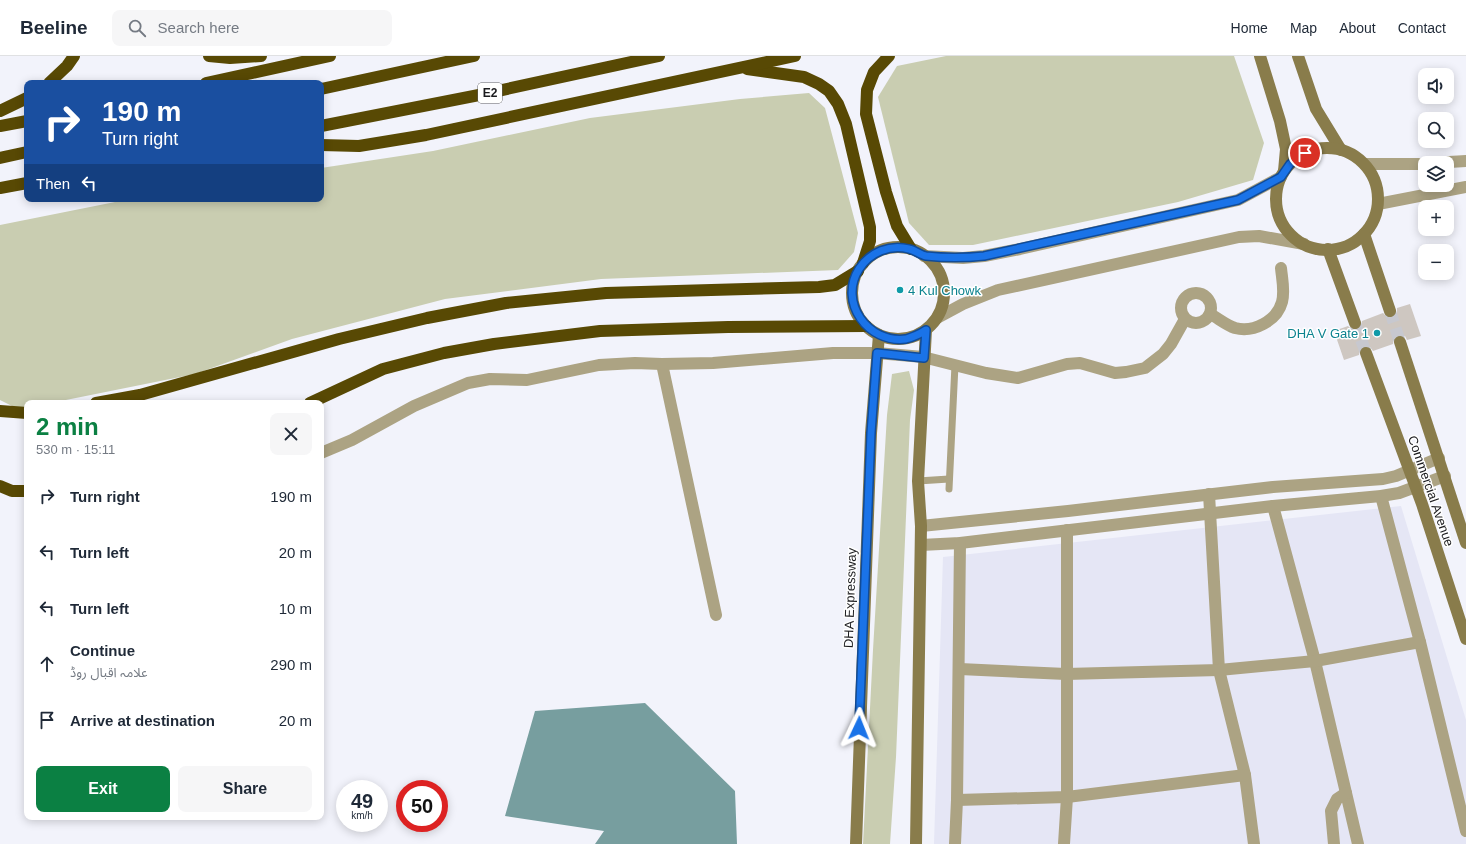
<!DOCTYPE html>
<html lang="en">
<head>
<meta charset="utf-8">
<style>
	body { margin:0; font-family:Helvetica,"Noto Sans Arabic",sans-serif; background:#f6f6f7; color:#1f2937; height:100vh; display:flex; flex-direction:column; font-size:15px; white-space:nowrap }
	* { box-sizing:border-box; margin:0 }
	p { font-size:13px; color:#747a83 }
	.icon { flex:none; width:22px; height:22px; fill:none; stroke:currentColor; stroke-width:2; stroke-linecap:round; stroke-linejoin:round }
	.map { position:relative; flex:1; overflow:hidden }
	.drawer { position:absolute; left:24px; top:344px; width:300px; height:420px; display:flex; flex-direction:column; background:#fff; border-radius:8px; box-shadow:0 2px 10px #0003 }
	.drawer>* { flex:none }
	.guide { position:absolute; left:24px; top:24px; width:300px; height:122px; border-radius:8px; box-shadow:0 2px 10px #0003; background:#1a4fa0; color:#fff; overflow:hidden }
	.buttons { position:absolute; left:1418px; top:12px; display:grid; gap:8px }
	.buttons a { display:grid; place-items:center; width:36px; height:36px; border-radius:8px; background:#fff; box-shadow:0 2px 10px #0003; font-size:20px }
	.speed { position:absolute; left:336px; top:724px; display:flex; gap:8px; font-size:20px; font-weight:700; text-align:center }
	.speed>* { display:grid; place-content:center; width:52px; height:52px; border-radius:50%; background:#fff; box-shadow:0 2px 10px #0003; line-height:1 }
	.speed small { font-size:10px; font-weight:400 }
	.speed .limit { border:6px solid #d22; background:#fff; color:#111 }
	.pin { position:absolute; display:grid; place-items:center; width:34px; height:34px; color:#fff; margin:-17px; border:2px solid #fff; border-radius:50%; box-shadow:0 1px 4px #0007 }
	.me { position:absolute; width:44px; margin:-22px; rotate:2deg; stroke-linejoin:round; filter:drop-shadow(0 0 3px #0008) }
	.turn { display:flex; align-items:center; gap:14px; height:84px; padding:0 12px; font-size:18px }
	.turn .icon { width:52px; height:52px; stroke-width:2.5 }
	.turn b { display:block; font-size:28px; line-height:34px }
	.then { display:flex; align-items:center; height:38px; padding:0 12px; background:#0003; gap:8px; font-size:15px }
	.round { display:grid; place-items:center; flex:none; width:42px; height:42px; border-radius:8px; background:#f6f6f7 }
	.summary { display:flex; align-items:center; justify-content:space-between; height:68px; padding:0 12px }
	h1 { font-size:24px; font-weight:800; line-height:30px; color:#0b8043 }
	.cta { display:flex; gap:8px; margin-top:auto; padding:8px 12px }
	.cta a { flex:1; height:46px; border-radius:8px; background:#0b8043; color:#fff; font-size:16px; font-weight:800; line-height:46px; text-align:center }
	.cta a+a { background:#f6f6f7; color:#1f2937 }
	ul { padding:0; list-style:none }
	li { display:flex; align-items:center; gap:12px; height:56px; padding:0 12px }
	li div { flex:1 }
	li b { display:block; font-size:15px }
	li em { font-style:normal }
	header { display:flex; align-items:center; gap:24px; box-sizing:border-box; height:56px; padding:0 20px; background:#fff; border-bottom:1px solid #e0e1e3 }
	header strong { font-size:19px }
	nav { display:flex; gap:22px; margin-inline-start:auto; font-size:14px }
	.search { width:280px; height:36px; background:#f6f6f7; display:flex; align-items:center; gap:10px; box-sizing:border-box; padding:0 14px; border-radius:8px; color:#747a83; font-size:15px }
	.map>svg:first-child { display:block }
	.built { fill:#e5e6f5 }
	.green { fill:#c9cdb1 }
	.water { fill:#779e9f }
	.building { fill:#cec7c1 }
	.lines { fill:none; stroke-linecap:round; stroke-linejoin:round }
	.secondary-tunnel { stroke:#c7c8cf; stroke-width:12; stroke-dasharray:12 6; stroke-linecap:butt }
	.lane { stroke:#aca383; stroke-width:7 }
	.street { stroke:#aca383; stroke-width:12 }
	.secondary { stroke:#897c4b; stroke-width:12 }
	.highway { stroke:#584904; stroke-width:12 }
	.route-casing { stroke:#114b97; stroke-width:10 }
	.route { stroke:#1a73e8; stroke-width:7 }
	.culture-dot { fill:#0f9aa8; stroke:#fff; stroke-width:1.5 }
	.labels { text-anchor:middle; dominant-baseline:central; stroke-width:3; stroke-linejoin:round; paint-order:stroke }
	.shield { fill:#fff; stroke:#5f5f62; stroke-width:1 }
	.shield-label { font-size:12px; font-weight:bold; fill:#1b1b1e }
	.culture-label { font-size:13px; fill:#0d838f; stroke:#fff; text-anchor:start }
	.street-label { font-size:13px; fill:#1b1b1e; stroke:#fff }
</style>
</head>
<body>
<header>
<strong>Beeline</strong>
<div class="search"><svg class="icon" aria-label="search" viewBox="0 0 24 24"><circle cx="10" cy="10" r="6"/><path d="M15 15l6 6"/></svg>Search here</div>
<nav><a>Home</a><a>Map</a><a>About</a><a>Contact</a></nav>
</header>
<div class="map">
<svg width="1466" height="788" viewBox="0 0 1466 788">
	<rect width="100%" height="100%" fill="#f2f3fb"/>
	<path class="built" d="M1401 450 1466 664V788H934L943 501Z"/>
	<g class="green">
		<path d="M946 0H1234L1264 87 1253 124 1178 146 973 189H929L909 167 878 41 897 10Z"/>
		<path d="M809 37 825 52 858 177 854 196 838 214 601 223 445 243 292 283 195 318 51 347H27V353L20 354 0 344V169L130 143H321V112L433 95 590 62 740 43Z"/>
		<path d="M909 315 914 334 910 364 896 701 890 788H863L873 594 887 359 892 318Z"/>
	</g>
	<path class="water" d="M645 647 735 735 737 788H595L604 775 505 760 535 655Z"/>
	<path class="building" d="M1410 248 1421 280 1407 284 1405 280 1398 279 1394 281 1393 288 1373 295 1370 291 1364 290 1360 293 1359 299 1344 304 1334 275 1348 270 1351 273 1357 274 1361 271 1362 265 1383 257 1388 262H1393L1397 257V252Z"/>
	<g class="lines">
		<g class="secondary-tunnel">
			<path d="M1390 255 1400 286"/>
			<path d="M1355 267 1366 297"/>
		</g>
		<g class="lane">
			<path d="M918 425 949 423"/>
			<path d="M949 433 955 309"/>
		</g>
		<g class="street">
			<path d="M1433 107 1466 105"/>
			<path d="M1365 108H1425"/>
			<path d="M1378 148 1466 131"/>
			<path d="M924 200 963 202 984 200 1020 193 1238 144 1281 121"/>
			<circle cx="1196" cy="252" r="15"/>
			<path d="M1210 258C1218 262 1226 269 1235 272 1253 277 1277 265 1282 246 1285 235 1282 223 1281 212"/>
			<path d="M937 262 963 248 998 234 1239 181 1259 180 1304 188"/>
			<path d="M662 308 716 559"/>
			<path d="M321 397 352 384 414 350 468 327 490 323 527 324 599 309 635 307 662 308 713 307 833 297H877L923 301 986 317 1018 322 1067 308 1080 307 1115 317 1126 316 1145 312 1163 298 1171 288 1185 263"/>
			<path d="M1209 438 1219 614 1245 719 1254 788"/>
			<path d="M1381 440 1420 586 1466 775"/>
			<path d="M1273 450 1315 605 1358 788"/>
			<path d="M921 470 1068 455 1273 431 1383 423 1396 420 1439 402"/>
			<path d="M921 489 960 487 1273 450 1381 440 1399 437 1445 420"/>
			<path d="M960 613 1066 618 1219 614 1315 605 1420 586"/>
			<path d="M957 744 1067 741 1245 719"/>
			<path d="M955 788 957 744 960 487"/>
			<path d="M1064 788 1067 741V474"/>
			<path d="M1334 788 1331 755 1337 743 1346 737"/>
		</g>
		<g class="secondary">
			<path d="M1260 0 1280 65 1286 93 1284 115"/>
			<path d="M1298 0 1316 53 1341 94"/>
			<circle cx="1327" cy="143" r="51"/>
			<path d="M1364 178 1390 255"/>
			<circle cx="898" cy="237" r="46"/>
			<path d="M1328 193 1355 267"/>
			<path d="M1400 286 1466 487"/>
			<path d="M1366 297 1422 448 1466 583"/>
			<path d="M856 788 871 377 879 279"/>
			<path d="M916 788 921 470 918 425 926 274"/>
		</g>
		<g class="highway">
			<path d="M209 0 230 2 261 0"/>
			<path d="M889 0 874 16 867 34 866 58 886 136 897 170 911 193"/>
			<path d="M747 13 804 21 819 28 829 35 838 48 846 68 870 171V185L863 207"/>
			<path d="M49 27 67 10 74 0"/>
			<path d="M206 27 330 0"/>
			<path d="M321 33 474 0"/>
			<path d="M0 55 27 42"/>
			<path d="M0 70 27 65"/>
			<path d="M321 70 479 39 659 0"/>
			<path d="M321 89 359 90 426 79 795 0"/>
			<path d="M0 102 27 96"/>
			<path d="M0 132 27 127"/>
			<path d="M96 347 140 339 339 283 427 262 506 247 606 237 819 231 835 229 858 215"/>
			<path d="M310 347 383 313 444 297 494 288 600 275 728 271 866 270"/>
			<path d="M0 355 27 357"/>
			<path d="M0 430 12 435H27"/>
		</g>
	</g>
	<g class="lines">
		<g class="route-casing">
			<path id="route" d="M859 672 871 377 877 297 924 302 926 274C920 278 913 281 906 283 868 288 838 246 859 213 870 196 890 188 909 193 915 194 920 199 926 200 945 202 965 202 984 200L1238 144 1281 121 1290 108 1305 97"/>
		</g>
		<use href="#route" class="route"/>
	</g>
	<g class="culture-dot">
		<circle cx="900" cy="234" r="4"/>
		<circle cx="1377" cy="277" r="4"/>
	</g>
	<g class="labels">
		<rect class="shield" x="478" y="27" width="24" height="20" rx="3"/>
		<g class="shield-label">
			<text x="490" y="37">E2</text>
		</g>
		<g class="culture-label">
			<text x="908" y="234">4 Kul Chowk</text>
			<text x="1369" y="277" text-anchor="end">DHA V Gate 1</text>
		</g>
		<g class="street-label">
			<text transform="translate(1431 435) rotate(71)">Commercial Avenue</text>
			<text transform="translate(850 542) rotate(-88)">DHA Expressway</text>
		</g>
	</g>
</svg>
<div class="buttons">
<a><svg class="icon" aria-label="sound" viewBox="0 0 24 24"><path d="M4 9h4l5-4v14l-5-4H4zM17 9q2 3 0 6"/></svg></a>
<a><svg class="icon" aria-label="search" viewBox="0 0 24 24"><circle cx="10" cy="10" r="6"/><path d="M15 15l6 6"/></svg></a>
<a><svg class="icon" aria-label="layers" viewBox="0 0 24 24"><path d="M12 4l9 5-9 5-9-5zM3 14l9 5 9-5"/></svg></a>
<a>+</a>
<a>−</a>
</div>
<div class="speed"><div>49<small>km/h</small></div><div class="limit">50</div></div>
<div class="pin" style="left:1305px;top:97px;background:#d93025"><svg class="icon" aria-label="arrive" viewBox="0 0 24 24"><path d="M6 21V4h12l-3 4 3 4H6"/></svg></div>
<svg class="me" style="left:859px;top:672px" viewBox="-20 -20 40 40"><path d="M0-17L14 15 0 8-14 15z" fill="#1a73e8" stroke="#fff" stroke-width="4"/></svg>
<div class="guide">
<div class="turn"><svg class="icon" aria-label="right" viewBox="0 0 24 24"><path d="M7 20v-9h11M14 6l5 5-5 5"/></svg><div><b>190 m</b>Turn right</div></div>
<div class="then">Then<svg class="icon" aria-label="left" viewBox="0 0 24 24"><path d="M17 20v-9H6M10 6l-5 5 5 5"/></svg></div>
</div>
<section class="drawer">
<div class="summary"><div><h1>2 min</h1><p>530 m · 15:11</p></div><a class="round"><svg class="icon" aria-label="close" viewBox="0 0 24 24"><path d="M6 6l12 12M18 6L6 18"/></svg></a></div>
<ul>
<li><svg class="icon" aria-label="right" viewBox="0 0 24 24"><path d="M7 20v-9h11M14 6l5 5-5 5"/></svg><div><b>Turn right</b></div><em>190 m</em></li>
<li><svg class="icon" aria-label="left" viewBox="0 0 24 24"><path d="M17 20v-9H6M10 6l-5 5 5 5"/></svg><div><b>Turn left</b></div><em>20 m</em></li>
<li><svg class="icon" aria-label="left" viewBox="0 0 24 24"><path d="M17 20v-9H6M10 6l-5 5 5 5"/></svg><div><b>Turn left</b></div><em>10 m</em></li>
<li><svg class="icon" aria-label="ahead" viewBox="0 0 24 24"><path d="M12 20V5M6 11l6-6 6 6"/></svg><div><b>Continue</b><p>علامہ اقبال روڈ</p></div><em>290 m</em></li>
<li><svg class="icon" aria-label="arrive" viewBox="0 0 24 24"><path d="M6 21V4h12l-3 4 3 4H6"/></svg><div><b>Arrive at destination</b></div><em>20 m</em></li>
</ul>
<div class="cta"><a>Exit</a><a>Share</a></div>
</section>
</div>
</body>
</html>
